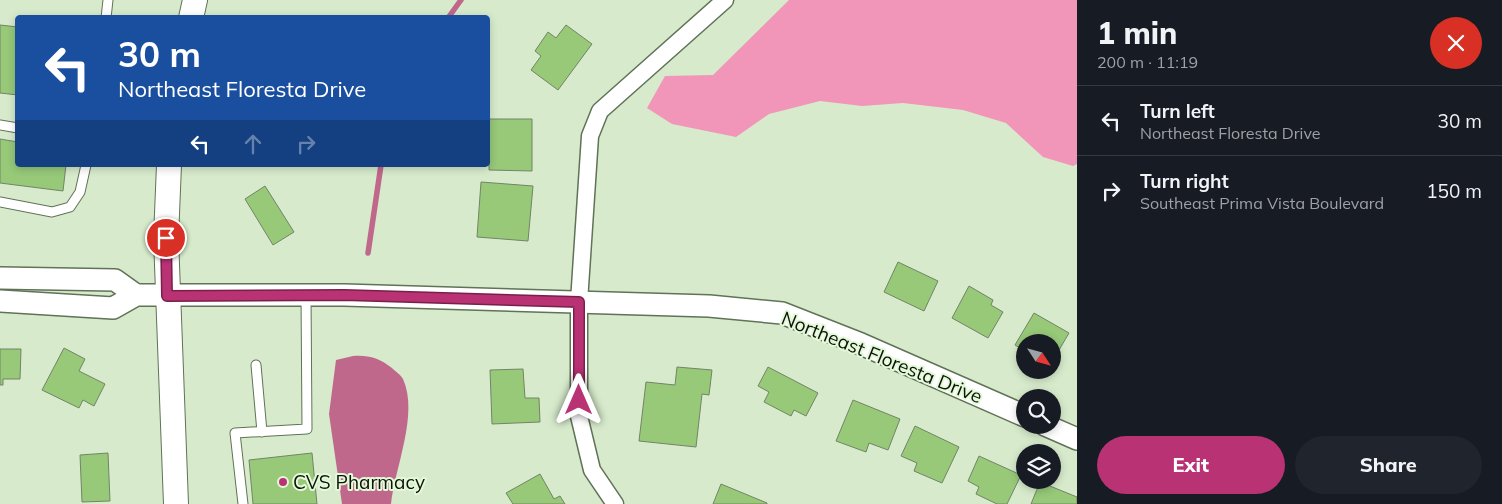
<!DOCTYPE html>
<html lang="en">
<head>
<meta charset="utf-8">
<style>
	body { margin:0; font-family:Mulish,sans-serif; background:#20242c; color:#f1f3f6; height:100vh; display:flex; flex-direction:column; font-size:19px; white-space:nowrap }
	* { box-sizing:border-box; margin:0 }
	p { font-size:16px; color:#9ea1a6 }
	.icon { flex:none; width:28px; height:28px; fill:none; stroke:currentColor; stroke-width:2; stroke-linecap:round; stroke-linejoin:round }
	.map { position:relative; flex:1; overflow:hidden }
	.drawer { display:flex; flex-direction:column; background:#171b24; width:425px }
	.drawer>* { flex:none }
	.banner { position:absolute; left:15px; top:15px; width:475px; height:152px; border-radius:5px; box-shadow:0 2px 8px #0003; background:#1a4fa0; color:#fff; overflow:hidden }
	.needle { width:32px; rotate:126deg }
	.fabs { position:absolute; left:1016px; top:334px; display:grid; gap:10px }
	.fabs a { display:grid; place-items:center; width:45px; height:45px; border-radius:50%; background:#171b24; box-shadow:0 2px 8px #0003; font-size:25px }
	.pin { position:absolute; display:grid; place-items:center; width:42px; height:42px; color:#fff; margin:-21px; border:2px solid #fff; border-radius:50%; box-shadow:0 1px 5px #0007 }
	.me { position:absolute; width:55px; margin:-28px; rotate:0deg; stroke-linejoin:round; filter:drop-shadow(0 0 4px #0008) }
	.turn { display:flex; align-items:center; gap:18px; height:105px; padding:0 20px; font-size:22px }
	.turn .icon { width:65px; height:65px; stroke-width:2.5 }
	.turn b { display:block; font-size:35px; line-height:42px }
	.lanes { display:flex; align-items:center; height:48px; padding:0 20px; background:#0003; justify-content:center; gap:25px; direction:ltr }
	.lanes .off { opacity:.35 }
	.round { display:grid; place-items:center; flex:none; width:52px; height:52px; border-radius:26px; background:#20242c }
	.summary { display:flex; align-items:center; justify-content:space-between; height:85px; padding:0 20px }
	h1 { font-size:30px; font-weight:800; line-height:38px }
	.primary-button { display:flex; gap:10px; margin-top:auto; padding:10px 20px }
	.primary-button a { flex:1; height:58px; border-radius:30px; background:#b93274; color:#fff; font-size:20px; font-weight:800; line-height:58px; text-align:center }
	.primary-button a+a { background:#20242c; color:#f1f3f6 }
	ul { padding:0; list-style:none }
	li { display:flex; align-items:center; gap:15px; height:70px; padding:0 20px; border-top:1px solid #363941 }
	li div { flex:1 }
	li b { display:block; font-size:19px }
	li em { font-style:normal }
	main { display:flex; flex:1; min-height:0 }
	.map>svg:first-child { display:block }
	.green { fill:#f195b9 }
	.water { fill:#c0688c }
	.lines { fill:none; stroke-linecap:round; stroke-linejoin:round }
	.stream { stroke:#c0688c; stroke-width:5.5 }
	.building { fill:#97c979; stroke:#728468 }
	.service-casing { stroke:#607257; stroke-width:11 }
	.minor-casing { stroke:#607257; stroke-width:19 }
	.tertiary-casing { stroke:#607257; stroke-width:24 }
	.secondary-casing { stroke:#607257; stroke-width:26 }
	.service { stroke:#fff; stroke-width:9 }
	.minor { stroke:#fff; stroke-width:16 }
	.tertiary { stroke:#fff; stroke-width:21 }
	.secondary { stroke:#fff; stroke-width:24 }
	.route-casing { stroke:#78204b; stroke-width:12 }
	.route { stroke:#b93274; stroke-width:9 }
	.poi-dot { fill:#b93274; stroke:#e4f9d9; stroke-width:2 }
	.labels { text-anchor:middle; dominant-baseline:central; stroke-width:4; stroke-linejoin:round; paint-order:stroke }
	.street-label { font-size:19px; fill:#0c1308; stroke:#e4f9d9 }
	.poi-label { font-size:19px; fill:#0c1308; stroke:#e4f9d9; text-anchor:start }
</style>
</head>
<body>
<main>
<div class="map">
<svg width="1077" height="504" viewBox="0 0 1077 504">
	<rect width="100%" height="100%" fill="#d7ebcc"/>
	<path class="green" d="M789 0H1077V164L1073 166 1043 157 1006 123 963 110 903 103 862 106 820 101 769 114 736 137 672 124 647 108 665 76 713 75Z"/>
	<path class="water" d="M353 356C369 355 379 358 392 368 395 371 401 375 403 379 419 414 395 467 391 504H342L329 414 336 360Z"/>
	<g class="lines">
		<g class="stream">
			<path d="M448 18 461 0"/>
			<path d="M368 253 381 165"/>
		</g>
	</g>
	<g class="building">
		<path d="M0 25 18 27V95L0 93Z"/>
		<path d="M566 25 592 44 558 90 531 70 541 56 535 51 548 32 556 38Z"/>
		<path d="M489 119H532V171L489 170Z"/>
		<path d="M0 139 18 142V165H66L63 191 0 183Z"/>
		<path d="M481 182 533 186 528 241 477 237Z"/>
		<path d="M265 186 294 232 273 245 245 199Z"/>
		<path d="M898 262 938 281 924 311 884 292Z"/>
		<path d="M969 286 993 300 991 305 1003 312 988 338 952 318Z"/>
		<path d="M1034 313 1069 333 1052 362V342H1025V351L1015 345Z"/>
		<path d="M64 348 85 359 79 371 105 384 94 406 83 400 79 408 42 390Z"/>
		<path d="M0 349H21L20 379H3V385H0Z"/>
		<path d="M677 367 712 370 709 395 702 394 696 447 639 441 646 382 675 385Z"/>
		<path d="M768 367 818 393 806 416 794 410 791 416 764 402 769 392 758 386Z"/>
		<path d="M523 369 525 398H539L540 422 492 424 490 370Z"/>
		<path d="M853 400 900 419 888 450 869 443 866 452 836 441Z"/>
		<path d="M915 426 959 447 942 483 914 471 917 463 901 456Z"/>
		<path d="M108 453 110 501 82 502 80 455Z"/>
		<path d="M312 453 317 504H253L249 460Z"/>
		<path d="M979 456 1021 475 1007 504H997L976 494 979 487 968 481Z"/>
		<path d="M540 474 554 499 560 496 565 504H513L506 493Z"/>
		<path d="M1040 482 1077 497V504H1031Z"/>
		<path d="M721 484 767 503V504H713Z"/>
	</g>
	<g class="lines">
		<g class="service-casing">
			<g id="service">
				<path d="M106 18 108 0"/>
				<path d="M0 125 18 128"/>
				<path d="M0 202 52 212 70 207 80 192 86 165"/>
				<path d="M256 365 262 432"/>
				<path d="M243 504 235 433 307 429 306 295"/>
			</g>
		</g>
		<g class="minor-casing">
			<path id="minor" d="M615 504 592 470 579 416V302L590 136 600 111 725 0"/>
		</g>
		<g class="tertiary-casing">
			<g id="tertiary">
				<path d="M0 278 115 280 136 295"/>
				<path d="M0 301 113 308 136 295H344L709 306 782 313 861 344 1025 416"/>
				<path d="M1045 425 1077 439"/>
			</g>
		</g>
		<g class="secondary-casing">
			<g id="secondary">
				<path d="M191 18 195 0"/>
				<path d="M169 165 166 238 176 504"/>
			</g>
		</g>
		<use href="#service" class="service"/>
		<use href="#minor" class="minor"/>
		<use href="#tertiary" class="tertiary"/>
		<use href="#secondary" class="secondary"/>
	</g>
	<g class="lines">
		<g class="route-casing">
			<path id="route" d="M166 238 167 296 344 295 579 302V400"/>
		</g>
		<use href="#route" class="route"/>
	</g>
	<circle class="poi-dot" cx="283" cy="482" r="5"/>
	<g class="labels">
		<g class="street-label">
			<text transform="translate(882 357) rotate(22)">Northeast Floresta Drive</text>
		</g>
		<g class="poi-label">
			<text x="293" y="482">CVS Pharmacy</text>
		</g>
	</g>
</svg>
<div class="fabs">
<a><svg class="needle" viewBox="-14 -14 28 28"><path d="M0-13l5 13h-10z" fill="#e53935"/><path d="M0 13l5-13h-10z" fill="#9ea1a6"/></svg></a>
<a><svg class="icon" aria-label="search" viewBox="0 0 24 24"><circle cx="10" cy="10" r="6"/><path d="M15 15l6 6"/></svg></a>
<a><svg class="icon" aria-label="layers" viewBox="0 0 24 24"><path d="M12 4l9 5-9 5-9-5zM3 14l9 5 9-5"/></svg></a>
</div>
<div class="pin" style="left:166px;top:238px;background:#d93025"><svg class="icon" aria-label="arrive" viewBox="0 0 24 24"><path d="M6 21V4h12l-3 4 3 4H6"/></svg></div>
<svg class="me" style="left:579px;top:400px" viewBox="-20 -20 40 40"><path d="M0-17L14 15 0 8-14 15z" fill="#b93274" stroke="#fff" stroke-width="4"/></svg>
<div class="banner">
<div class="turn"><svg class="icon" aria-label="left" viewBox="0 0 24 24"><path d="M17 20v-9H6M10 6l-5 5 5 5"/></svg><div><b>30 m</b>Northeast Floresta Drive</div></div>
<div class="lanes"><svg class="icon" aria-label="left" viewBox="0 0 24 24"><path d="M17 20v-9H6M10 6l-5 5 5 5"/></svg><svg class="icon off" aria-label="ahead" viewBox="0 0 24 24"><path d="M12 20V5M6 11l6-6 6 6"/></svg><svg class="icon off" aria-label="right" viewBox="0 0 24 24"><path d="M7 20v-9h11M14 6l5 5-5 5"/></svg></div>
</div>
</div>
<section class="drawer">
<div class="summary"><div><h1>1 min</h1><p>200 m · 11:19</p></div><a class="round" style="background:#d93025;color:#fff"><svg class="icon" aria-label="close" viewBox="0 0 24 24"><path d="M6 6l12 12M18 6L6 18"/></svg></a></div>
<ul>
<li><svg class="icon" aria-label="left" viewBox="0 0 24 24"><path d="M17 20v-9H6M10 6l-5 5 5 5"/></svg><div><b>Turn left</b><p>Northeast Floresta Drive</p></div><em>30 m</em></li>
<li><svg class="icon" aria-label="right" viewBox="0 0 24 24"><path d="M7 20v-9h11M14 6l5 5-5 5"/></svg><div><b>Turn right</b><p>Southeast Prima Vista Boulevard</p></div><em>150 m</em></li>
</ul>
<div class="primary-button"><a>Exit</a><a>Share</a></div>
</section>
</main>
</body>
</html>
